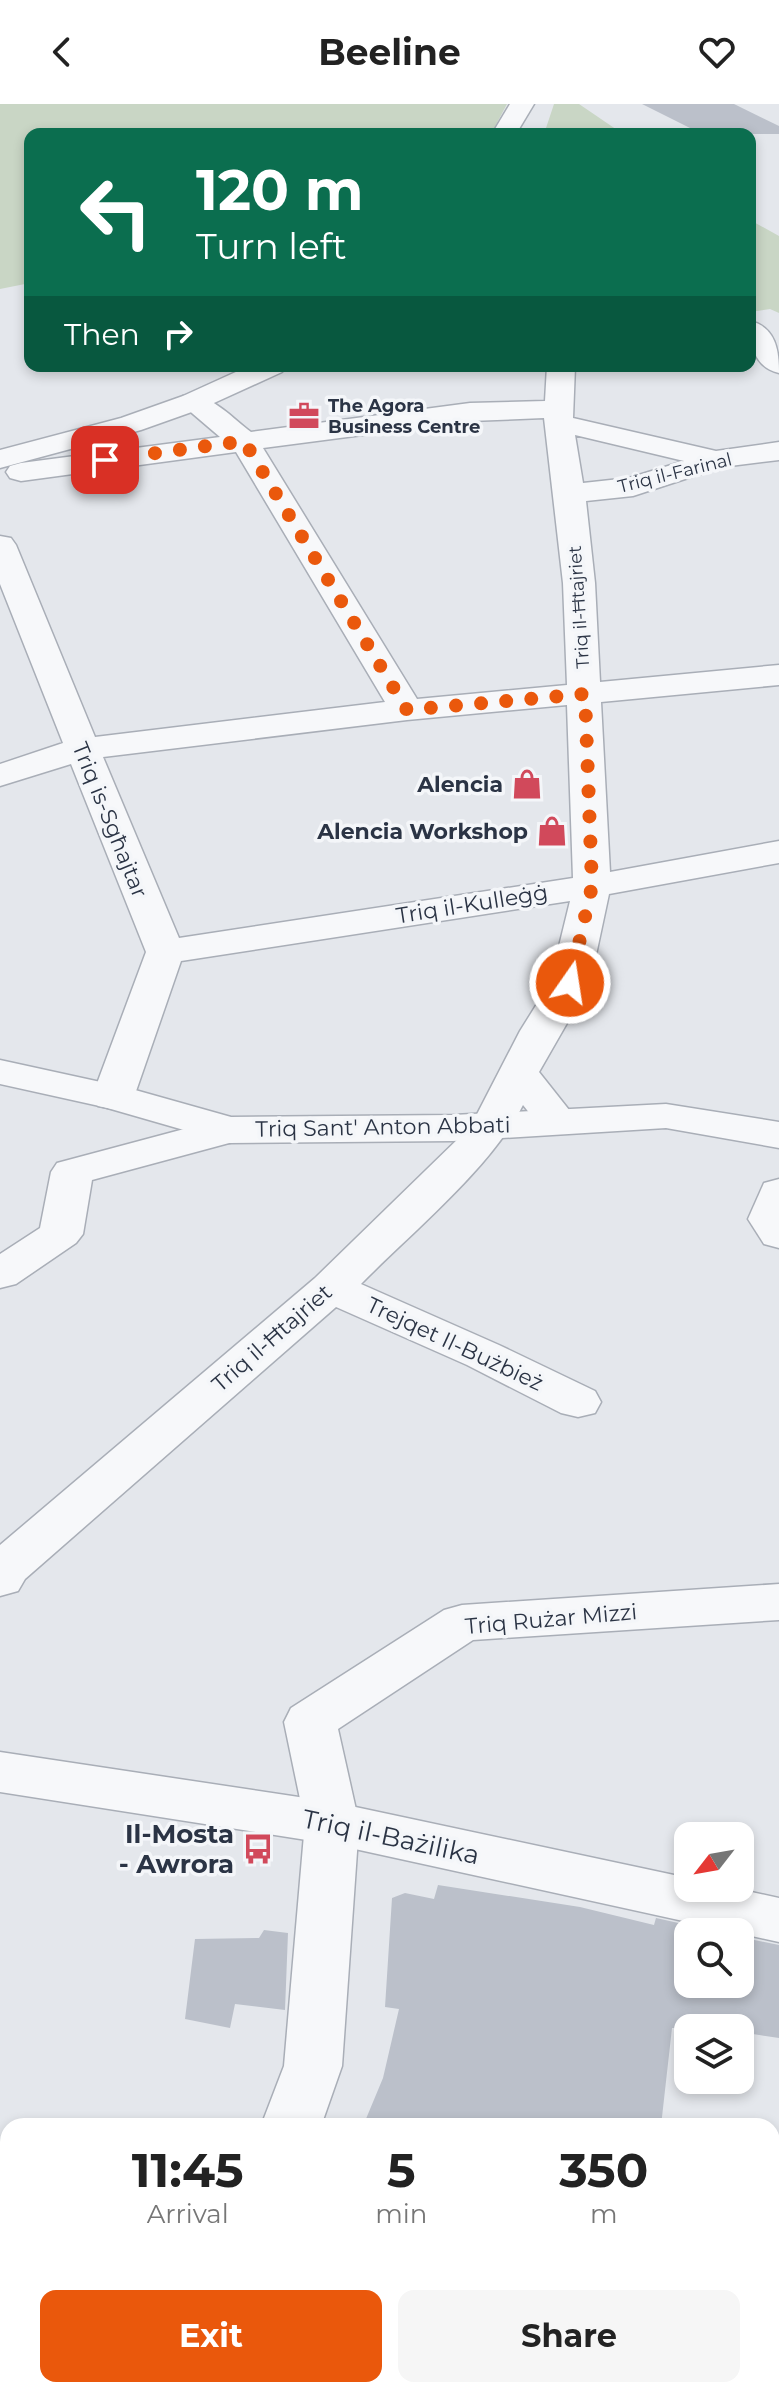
<!DOCTYPE html>
<html lang="en">
<head>
<meta charset="utf-8">
<style>
	body { margin:0; font-family:Montserrat,sans-serif; background:#f6f6f6; color:#222; height:100vh; display:flex; flex-direction:column; font-size:30px; white-space:nowrap }
	* { box-sizing:border-box; margin:0 }
	p { font-size:26px; color:#767676 }
	.icon { flex:none; width:44px; height:44px; fill:none; stroke:currentColor; stroke-width:2; stroke-linecap:round; stroke-linejoin:round }
	.map { position:relative; flex:1; overflow:hidden }
	.panel { position:absolute; left:0px; top:2014px; width:780px; height:280px; display:flex; flex-direction:column; background:#fff; border-radius:24px 24px 0 0; box-shadow:0 4px 12px #0003 }
	.panel>* { flex:none }
	.banner { position:absolute; left:24px; top:24px; width:732px; height:244px; border-radius:16px; box-shadow:0 4px 12px #0003; background:#0b6e4f; color:#fff; overflow:hidden }
	.needle { width:52px; rotate:239deg }
	.controls { position:absolute; left:674px; top:1718px; display:grid; gap:16px }
	.controls a { display:grid; place-items:center; width:80px; height:80px; border-radius:16px; background:#fff; box-shadow:0 4px 12px #0003; font-size:40px }
	.pin { position:absolute; display:grid; place-items:center; width:68px; height:68px; color:#fff; margin:-34px; border-radius:16px; box-shadow:0 4px 12px #0006 }
	.me { position:absolute; width:88px; margin:-44px; rotate:13deg; stroke-linejoin:round; filter:drop-shadow(0 0 6px #0008) }
	.turn { display:flex; align-items:center; gap:28px; height:168px; padding:0 40px; font-size:36px }
	.turn .icon { width:104px; height:104px; stroke-width:2.5 }
	.turn b { display:block; font-size:56px; line-height:68px }
	.then { display:flex; align-items:center; height:76px; padding:0 40px; background:#0003; gap:16px; font-size:30px }
	.eta { display:flex; justify-content:space-evenly; align-items:center; height:136px; text-align:center }
	.eta b { font-size:48px; font-weight:700; line-height:56px }
	.cta { display:flex; gap:16px; margin-top:auto; padding:16px 40px }
	.cta a { flex:1; height:92px; border-radius:16px; background:#ea580c; color:#fff; font-size:32px; font-weight:700; line-height:92px; text-align:center }
	.cta a+a { background:#f6f6f6; color:#222 }
	header { display:flex; justify-content:space-between; align-items:center; height:104px; padding:0 40px; background:#fff; font-size:36px; font-weight:700 }
	.map>svg:first-child { display:block }
	.green { fill:#c9d6c5 }
	.building { fill:#bbc0ca }
	.lines { fill:none; stroke-linecap:round; stroke-linejoin:round }
	.minor-casing { stroke:#a9aeb7; stroke-width:3 }
	.tertiary-casing { stroke:#a9aeb7; stroke-width:3 }
	.minor { fill:#f7f8fa; fill-rule:evenodd }
	.tertiary { fill:#f7f8fa; fill-rule:evenodd }
	.route { stroke:#ea580c; stroke-width:14; stroke-dasharray:0 25.2 }
	.labels { text-anchor:middle; dominant-baseline:central; stroke-width:7; stroke-linejoin:round; paint-order:stroke }
	.far-poi-label { font-size:18px; font-weight:bold; fill:#2b3445; stroke:#f4f6f9; text-anchor:start }
	.far-street-label { font-size:18px; fill:#2b3445; stroke:#f4f6f9 }
	.poi-label { font-size:22px; font-weight:bold; fill:#2b3445; stroke:#f4f6f9; text-anchor:end }
	.street-label { font-size:22px; fill:#2b3445; stroke:#f4f6f9 }
	.near-poi-label { font-size:26px; font-weight:bold; fill:#2b3445; stroke:#f4f6f9; text-anchor:end }
	.near-street-label { font-size:26px; fill:#2b3445; stroke:#f4f6f9 }
</style>
</head>
<body>
<header><svg class="icon" aria-label="back" viewBox="0 0 24 24"><path d="M15 5l-7 7 7 7"/></svg>Beeline<svg class="icon" aria-label="heart" viewBox="0 0 24 24"><path d="M12 20l-8-8c-3-5 5-10 8-4 3-6 11-1 8 4z"/></svg></header>
<div class="map">
<svg width="779" height="2294" viewBox="0 0 779 2294">
	<rect width="100%" height="100%" fill="#e4e7ec"/>
	<g class="green">
		<path d="M0 0H507L491 30H30V179L0 185Z"/>
		<path d="M554 0H579L623 30H544Z"/>
		<path d="M750 116 779 132V209L770 205 750 208Z"/>
	</g>
	<g class="building">
		<path d="M642 0H734L779 22V30H702Z"/>
		<path d="M438 1781 580 1803 654 1821 656 1814 719 1828H688V1880H740V1833L779 1841V1934L740 1928V1924H672L661 2022H363L383 1974 399 1905 385 1903 392 1794 405 1789 434 1795Z"/>
		<path d="M264 1826 288 1829 285 1906 235 1900 230 1924 185 1915 195 1835 259 1834Z"/>
	</g>
	<g class="lines">
		<g class="minor-casing">
			<g id="minor">
				<path d="M750 217C776 223 779 247 779 269 753 263 750 239 750 217Z"/>
				<path d="M547 262H575L573 314 716 347 779 338V356L722 363 633 392 586 397 595 479 600 578 779 561V581L601 598 610 768 779 737V759L609 790 590 879 539 968 577 1016 571 1025C545 1031 538 1020 523 1001 491 1064 411 1129 361 1180L499 1241 595 1287 601 1298 595 1309 578 1313 561 1309 467 1261 336 1203 25 1475 18 1487 0 1492V1441L315 1174 462 1031 473 1018 520 927 550 879 570 797 181 857 134 993 128 1002 113 1005 98 1002 92 993 146 848 71 660 0 682V660L63 639 0 480V432L11 434 16 441 95 633 385 598 236 348 21 377 10 374 6 368 10 362 21 359 220 333 179 298 183 292C208 286 232 314 251 328L470 299 545 297ZM544 314 563 479 567 581 417 595 263 344 470 317ZM575 331 684 357 629 374 583 379ZM567 601 573 774 179 834 103 653 407 616Z"/>
				<path d="M229 1013 244 1017 250 1026 244 1035 92 1076 83 1130 76 1139 16 1180 0 1184V1150L40 1124 51 1068 57 1059Z"/>
				<path d="M779 1075V1144L764 1140 748 1115 764 1079Z"/>
				<path d="M779 1480V1516L473 1536 338 1625 359 1719 342 1962 321 2022H261L284 1962 305 1719 284 1618 291 1604 444 1506 462 1501Z"/>
				<path d="M0 2105 8 2108V2171L0 2168Z"/>
				<path d="M0 2197 8 2200V2256L0 2254Z"/>
				<path d="M8 2266V2286H110L108 2294H0V2271Z"/>
				<path d="M166 2286H256L259 2294H169Z"/>
			</g>
		</g>
		<g class="tertiary-casing">
			<g id="tertiary">
				<path d="M510 0H534L516 30H492Z"/>
				<path d="M249 262H286L282 268 203 304 141 326 0 364V346L121 314 183 292Z"/>
				<path d="M0 956 128 984 231 1013 453 1011 666 1000 779 1018V1044L666 1024 453 1037 229 1039 104 1003 0 980Z"/>
				<path d="M0 1648 332 1698 688 1774V1784H733L779 1794V1838L332 1740 0 1688Z"/>
			</g>
		</g>
		<use href="#minor" class="minor"/>
		<use href="#tertiary" class="tertiary"/>
	</g>
	<g class="lines">
		<path class="route" d="M105 356 244 337 407 606 585 590 592 782 570 879"/>
	</g>
	<defs>
		<g id="office-bare" transform="scale(2.4)"><path d="M-6-3h4V-5.5h4V-3h4V5H-6ZM-1-4.5V-3h2v-1.5ZM-6 0V1H6V0Z" fill="#d1495b" stroke="#f4f6f9" stroke-width="2.5" paint-order="stroke"/></g>
		<g id="shop-bare" transform="scale(2.4)"><path d="M-5-2.5h2.3a2.7 3.5 0 0 1 5.4 0H5L5.5 6h-11ZM-1.5-2.5h3a1.5 2.3 0 0 0-3 0Z" fill="#d1495b" stroke="#f4f6f9" stroke-width="2.5" paint-order="stroke"/></g>
		<g id="bus-bare" transform="scale(2.4)"><path d="M-5-6H5V4H4V6H2V4H-2V6H-4V4H-5ZM-3.5-4V0h7V-4ZM-3.5 1.2v1.5H-2V1.2ZM2 1.2v1.5H3.5V1.2Z" fill="#d1495b" stroke="#f4f6f9" stroke-width="2.5" paint-order="stroke"/></g>
	</defs>
	<g fill-rule="evenodd">
		<use href="#office-bare" x="304" y="312"/>
		<use href="#shop-bare" x="527" y="680"/>
		<use href="#shop-bare" x="552" y="727"/>
		<use href="#bus-bare" x="258" y="1745"/>
	</g>
	<g class="labels">
		<g class="far-poi-label">
			<text x="328" y="302">The Agora<tspan x="328" dy="21">Business Centre</tspan></text>
		</g>
		<g class="far-street-label">
			<text transform="translate(675 369) rotate(-14)">Triq il-Farinal</text>
			<text transform="translate(579 503) rotate(-94)">Triq il-Ħtajriet</text>
		</g>
		<g class="poi-label">
			<text x="503" y="680">Alencia</text>
			<text x="528" y="727">Alencia Workshop</text>
		</g>
		<g class="street-label">
			<text transform="translate(110 716) rotate(68)">Triq is-Sgħajtar</text>
			<text transform="translate(472 800) rotate(-9)">Triq il-Kulleġġ</text>
			<text transform="translate(383 1023) rotate(-1)">Triq Sant' Anton Abbati</text>
			<text transform="translate(272 1234) rotate(-41)">Triq il-Ħtajriet</text>
			<text transform="translate(455 1240) rotate(25)">Trejqet Il-Bużbież</text>
			<text transform="translate(551 1515) rotate(-5)">Triq Rużar Mizzi</text>
		</g>
		<g class="near-poi-label">
			<text x="234" y="1730">Il-Mosta<tspan x="234" dy="30">- Awrora</tspan></text>
		</g>
		<g class="near-street-label">
			<text transform="translate(391 1733) rotate(12)">Triq il-Bażilika</text>
		</g>
	</g>
</svg>
<div class="controls">
<a><svg class="needle" viewBox="-14 -14 28 28"><path d="M0-13l5 13h-10z" fill="#e53935"/><path d="M0 13l5-13h-10z" fill="#767676"/></svg></a>
<a><svg class="icon" aria-label="search" viewBox="0 0 24 24"><circle cx="10" cy="10" r="6"/><path d="M15 15l6 6"/></svg></a>
<a><svg class="icon" aria-label="layers" viewBox="0 0 24 24"><path d="M12 4l9 5-9 5-9-5zM3 14l9 5 9-5"/></svg></a>
</div>
<div class="pin" style="left:105px;top:356px;background:#d93025"><svg class="icon" aria-label="arrive" viewBox="0 0 24 24"><path d="M6 21V4h12l-3 4 3 4H6"/></svg></div>
<svg class="me" style="left:570px;top:879px" viewBox="-20 -20 40 40"><circle r="17" fill="#ea580c" stroke="#fff" stroke-width="3"/><path d="M0-11L8 9 0 5-8 9z" fill="#fff"/></svg>
<div class="banner">
<div class="turn"><svg class="icon" aria-label="left" viewBox="0 0 24 24"><path d="M17 20v-9H6M10 6l-5 5 5 5"/></svg><div><b>120 m</b>Turn left</div></div>
<div class="then">Then<svg class="icon" aria-label="right" viewBox="0 0 24 24"><path d="M7 20v-9h11M14 6l5 5-5 5"/></svg></div>
</div>
<section class="panel">
<div class="eta">
<div><b>11:45</b><p>Arrival</p></div>
<div><b>5</b><p>min</p></div>
<div><b>350</b><p>m</p></div>
</div>
<div class="cta"><a>Exit</a><a>Share</a></div>
</section>
</div>
</body>
</html>
